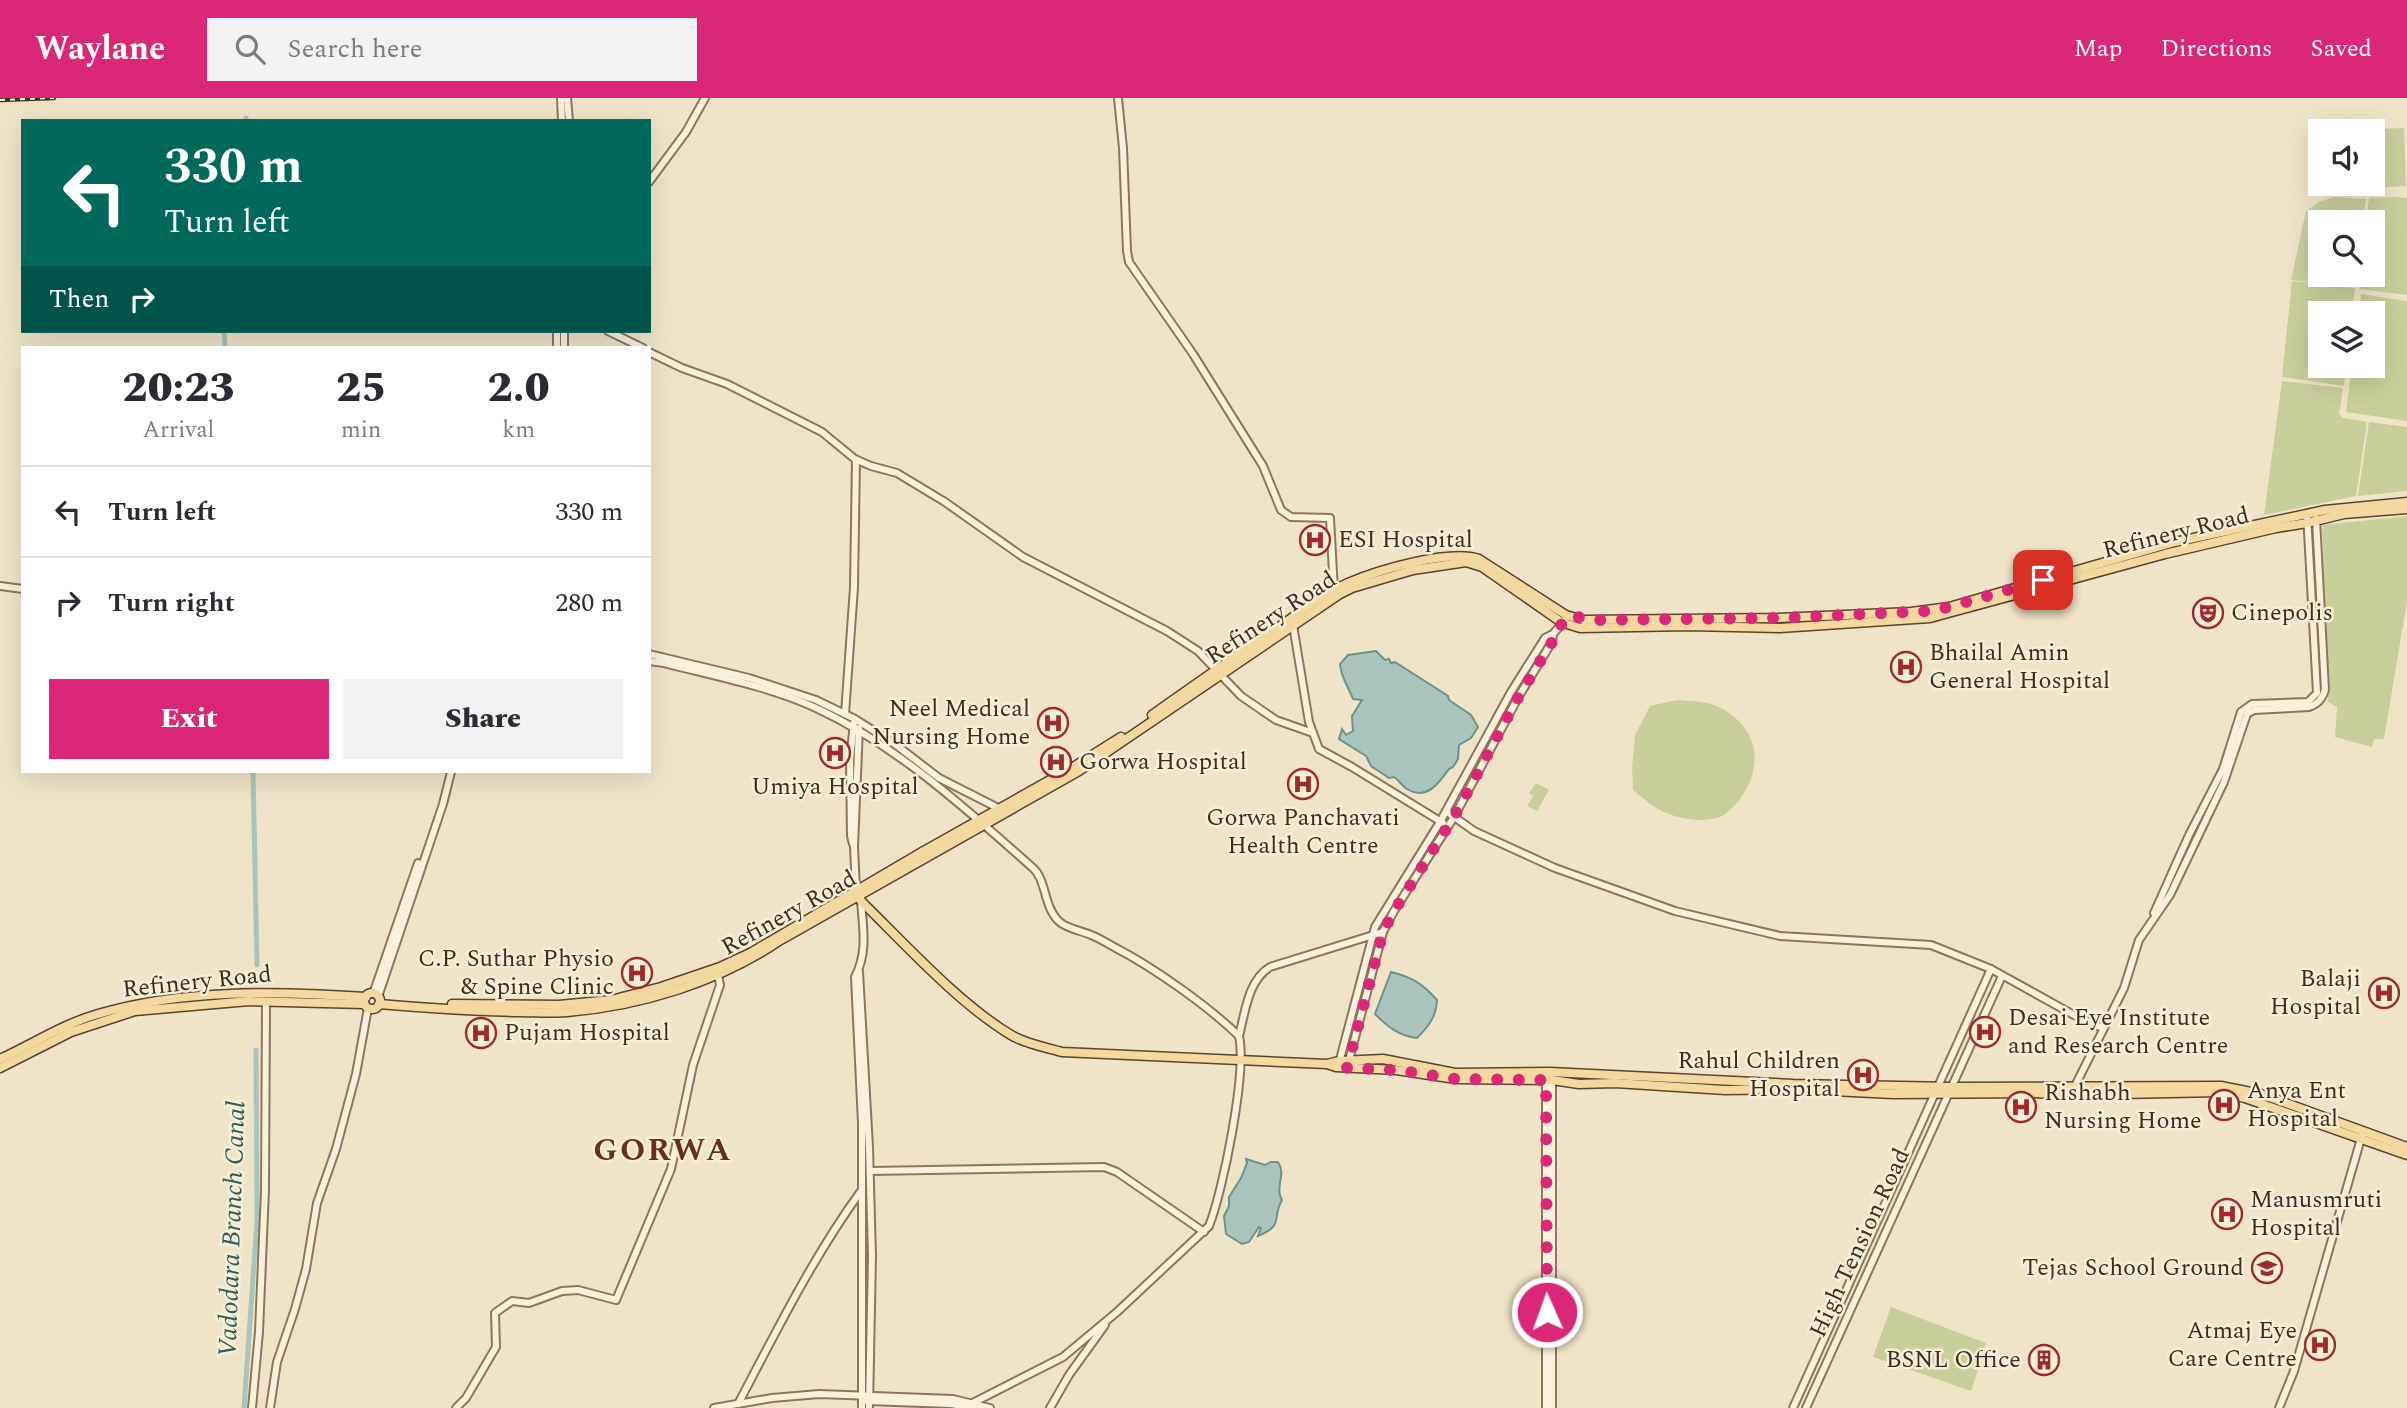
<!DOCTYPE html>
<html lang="en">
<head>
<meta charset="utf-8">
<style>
	body { margin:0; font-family:Spectral,serif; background:#f2f2f3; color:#2b2b33; height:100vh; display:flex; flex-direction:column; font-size:26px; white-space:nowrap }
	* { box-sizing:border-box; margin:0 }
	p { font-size:23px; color:#7c7c81 }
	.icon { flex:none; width:38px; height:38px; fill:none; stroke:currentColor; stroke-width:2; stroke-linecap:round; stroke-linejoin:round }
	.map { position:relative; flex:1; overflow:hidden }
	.drawer { position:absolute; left:21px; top:248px; width:630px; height:427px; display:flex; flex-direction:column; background:#fff; border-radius:0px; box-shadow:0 7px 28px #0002 }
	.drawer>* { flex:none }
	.hud { position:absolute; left:21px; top:21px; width:630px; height:214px; border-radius:0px; box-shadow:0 7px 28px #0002; background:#00695c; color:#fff; overflow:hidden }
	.buttons { position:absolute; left:2308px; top:21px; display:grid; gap:14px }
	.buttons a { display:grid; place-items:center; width:77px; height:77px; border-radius:0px; background:#fff; box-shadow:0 7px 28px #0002; font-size:35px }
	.pin { position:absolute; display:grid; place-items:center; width:60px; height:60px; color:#fff; margin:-30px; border-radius:14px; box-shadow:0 4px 10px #0006 }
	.me { position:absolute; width:77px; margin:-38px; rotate:358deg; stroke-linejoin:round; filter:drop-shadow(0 0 5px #0008) }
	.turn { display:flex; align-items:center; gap:24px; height:147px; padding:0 28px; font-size:32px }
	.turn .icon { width:91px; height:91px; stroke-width:2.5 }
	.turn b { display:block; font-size:49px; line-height:60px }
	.then { display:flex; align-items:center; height:66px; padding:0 28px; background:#0003; gap:14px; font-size:26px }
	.eta { display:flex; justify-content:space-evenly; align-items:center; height:119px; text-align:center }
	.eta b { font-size:42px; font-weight:800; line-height:49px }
	.action { display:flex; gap:14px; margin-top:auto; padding:14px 28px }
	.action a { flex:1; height:80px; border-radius:0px; background:#db2777; color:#fff; font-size:28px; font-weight:800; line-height:80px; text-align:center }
	.action a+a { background:#f2f2f3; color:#2b2b33 }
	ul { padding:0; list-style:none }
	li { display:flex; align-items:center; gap:21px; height:91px; padding:0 28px; border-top:2px solid #e1e1e2 }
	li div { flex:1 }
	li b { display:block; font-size:26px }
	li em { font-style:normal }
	header { display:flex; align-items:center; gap:42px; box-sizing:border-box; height:98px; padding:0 35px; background:#db2777; color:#fff }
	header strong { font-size:33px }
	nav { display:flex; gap:38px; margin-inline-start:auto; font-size:24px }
	.search { width:490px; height:63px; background:#f2f2f3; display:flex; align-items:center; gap:18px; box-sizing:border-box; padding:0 24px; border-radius:0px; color:#7c7c81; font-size:26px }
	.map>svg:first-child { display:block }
	.green { fill:#c9cf9b }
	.water { fill:#a9c4bc; stroke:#6f938a; stroke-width:2 }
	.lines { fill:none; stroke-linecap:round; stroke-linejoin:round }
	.canal { stroke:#a9c4bc; stroke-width:5 }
	.minor-casing { stroke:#8d765c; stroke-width:10 }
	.major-casing { stroke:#5b4430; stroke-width:11 }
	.minor { stroke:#faf1dc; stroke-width:6 }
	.major { stroke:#f3d9a0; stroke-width:8 }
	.rail-casing { stroke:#3d2e20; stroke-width:4.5 }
	.rail { stroke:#f7eed8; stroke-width:2; stroke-dasharray:5; stroke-linecap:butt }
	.route { stroke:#db2777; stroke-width:12; stroke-dasharray:0 21.6 }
	.labels { text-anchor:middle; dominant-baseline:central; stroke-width:5; stroke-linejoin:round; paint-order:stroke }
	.street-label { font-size:24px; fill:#3d2e20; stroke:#f7eed8 }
	.poi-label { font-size:24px; fill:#3d2e20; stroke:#f7eed8; text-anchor:start }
	.water-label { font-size:26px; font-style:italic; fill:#2f5d5a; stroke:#f7eed8 }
	.district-label { font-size:32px; font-weight:bold; letter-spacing:2px; fill:#6b2e1e; stroke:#f7eed8 }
</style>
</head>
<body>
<header>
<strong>Waylane</strong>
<div class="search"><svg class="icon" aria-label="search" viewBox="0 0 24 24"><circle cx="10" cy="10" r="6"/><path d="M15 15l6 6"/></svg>Search here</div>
<nav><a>Map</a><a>Directions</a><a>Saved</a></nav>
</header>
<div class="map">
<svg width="2407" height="1310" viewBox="0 0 2407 1310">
	<rect width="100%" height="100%" fill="#f0e4c8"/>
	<g class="green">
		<path d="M2404 30 2406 88 2356 91 2355 86H2373V33L2353 32Z"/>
		<path d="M2335 99 2366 101 2363 124H2320V177H2357L2355 188 2291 182 2306 113 2319 104Z"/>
		<path d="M2397 99 2407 100V197L2359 191 2360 177H2373V124H2366L2369 100Z"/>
		<path d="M2292 183 2355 190 2352 215H2320V268H2346L2344 288 2282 279Z"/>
		<path d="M2361 196 2407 203V323L2346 314 2352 268H2373V215H2359Z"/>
		<path d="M2282 283 2343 290 2339 316 2343 320 2367 324 2356 398 2264 417Z"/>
		<path d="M2369 324 2407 329V393L2358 398Z"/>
		<path d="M2407 418V503L2384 641H2374L2372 649 2335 639 2337 609 2328 604 2322 427Z"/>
		<path d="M1677 602C1690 603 1708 603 1719 609 1752 626 1764 656 1747 690 1742 699 1732 712 1722 718 1707 725 1684 722 1669 716 1656 712 1644 701 1633 692L1632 671 1635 637 1650 608Z"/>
		<path d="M1536 685 1549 692 1537 713 1527 708 1533 698 1529 695Z"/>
		<path d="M1891 1209 1986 1245 1971 1293 1873 1259Z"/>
	</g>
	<g class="water">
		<path d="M1376 553 1385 562 1389 561 1391 565 1395 564 1448 598 1449 602 1471 617 1478 629 1471 640 1459 647 1458 661 1453 669 1449 671C1439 685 1427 703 1407 691 1402 688 1399 682 1394 679L1389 680 1371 668 1366 658 1339 641 1342 631 1346 637 1353 633 1352 618 1362 602 1353 601C1348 588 1341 580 1340 566L1348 557Z"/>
		<path d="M1391 874C1412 879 1423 886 1437 902 1436 919 1429 928 1417 940 1399 938 1388 929 1375 916Z"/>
		<path d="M1246 1061 1265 1067 1271 1064H1278C1287 1077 1274 1089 1282 1102 1271 1121 1285 1127 1258 1138L1261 1130 1259 1129 1249 1144 1242 1146 1226 1136 1224 1118 1229 1108V1099L1241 1080 1247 1065Z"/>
	</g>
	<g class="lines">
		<g class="canal">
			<path d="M246 23V20"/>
			<path d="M224 233 225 250"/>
			<path d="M253 674 257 867"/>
			<path d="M244 1310 257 1122 256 952"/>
		</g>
		<g class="minor-casing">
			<g id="minor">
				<path d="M561 0 562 23"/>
				<path d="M567 0 569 23"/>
				<path d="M1118 0 1123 50 1127 153 1129 164 1193 256 1263 368 1281 412 1291 419 1330 420 1334 493"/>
				<path d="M649 84 686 34 705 0"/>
				<path d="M608 233 643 250"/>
				<path d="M557 250V233"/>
				<path d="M564 250V233"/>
				<path d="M649 254 682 270 727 286 822 334 856 362 854 489 845 616"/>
				<path d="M855 361 871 368 897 375 945 404 1023 459 1167 533 1198 553 1241 598 1276 622 1313 635"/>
				<path d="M0 488 23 491"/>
				<path d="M1293 527 1309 624 1319 651 1352 669 1443 725"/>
				<path d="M649 556 749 580 816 602 855 621 896 647 939 680 1002 712"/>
				<path d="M649 563 664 565C714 578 768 588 816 610 898 648 966 711 1033 770 1047 782 1043 811 1061 825 1069 831 1082 833 1091 837 1099 840 1107 845 1114 849 1153 869 1208 908 1239 938 1247 974 1223 1093 1209 1128L1117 1214 1063 1259 963 1310"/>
				<path d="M1446 713 1474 733 1555 770 1675 813 1780 838 1931 847 1991 871 2083 922 2103 930"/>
				<path d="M853 746 851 738 850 662 854 625"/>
				<path d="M856 792 854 748 859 630"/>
				<path d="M861 803C863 830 868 854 855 879L862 1025V1310"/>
				<path d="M2154 815 2189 737 2223 671 2241 614 2252 606 2308 604 2317 595 2307 416"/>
				<path d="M859 874 869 1049 872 1158 869 1310"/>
				<path d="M373 896 418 765"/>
				<path d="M378 899 443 706 451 674"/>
				<path d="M1239 938C1245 915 1248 882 1270 869L1383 834"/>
				<path d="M1339 965 1375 829 1440 724 1511 594 1545 540 1553 536 1565 522"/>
				<path d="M1348 966 1383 834 1394 813 1454 719 1519 598 1552 544 1553 536"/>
				<path d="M1546 982V1310"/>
				<path d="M1552 982V1310"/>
				<path d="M2073 992 2124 890 2139 842 2170 797 2224 684 2247 616 2254 612 2309 609C2318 606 2322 601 2325 592L2316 421"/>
				<path d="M870 1073 1104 1069 1117 1074 1204 1134"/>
				<path d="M867 1303 951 1306 973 1310"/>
				<path d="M738 1306C776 1234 813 1159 861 1093"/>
				<path d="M252 1310 259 1234 265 1092 266 904"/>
				<path d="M270 1310 277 1264 295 1211 306 1171 317 1105 336 1051 356 976 368 910"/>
				<path d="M456 1310 466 1300 496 1249 495 1215 512 1203 529 1205 562 1193 578 1192 616 1202 671 1071 693 967 720 887 717 872"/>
				<path d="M714 1310 772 1300 819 1296 953 1301 990 1310"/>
				<path d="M1050 1310 1069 1277 1105 1227"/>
				<path d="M1793 1310 1991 871"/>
				<path d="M1806 1310 2002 878"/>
				<path d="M2279 1310 2294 1273 2362 1037"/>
			</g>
		</g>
		<g class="major-casing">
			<g id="major">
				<path d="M1152 617C1193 588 1234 559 1276 531 1299 515 1323 496 1348 485 1378 472 1449 451 1479 461L1566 517 1583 522 1777 520 1911 514 1949 509 2175 444 2325 412 2407 404"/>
				<path d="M858 796 861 803C905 846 958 905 1011 937 1026 946 1045 949 1062 954L1327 966 1336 969 1396 972 1456 981 1552 982 1579 986 1615 985 1725 992 1792 991 1893 996 2034 995 2071 997 2219 994 2245 1000 2407 1057"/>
				<circle cx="372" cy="903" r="8"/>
				<path d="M379 906C425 910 472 913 518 914 534 914 551 915 567 914 640 908 719 884 779 843L1079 673 1340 496 1352 490 1413 472 1466 464 1482 469 1561 524 1580 530 1689 528 1780 530 1930 520 2165 456 2276 430 2307 425 2344 416 2407 411"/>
				<path d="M452 906 559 907 611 902 661 889 720 869 752 854 922 754 1075 668 1121 639"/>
				<path d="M0 961C33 946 63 926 98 916 183 891 278 893 366 899"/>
				<path d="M1327 966 1339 963 1383 961 1455 975 1550 974 1793 986 1953 989 2221 988 2261 996 2407 1049"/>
				<path d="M0 970 71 934 135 913 249 903 364 906"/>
			</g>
		</g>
		<use href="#minor" class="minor"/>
		<use href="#major" class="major"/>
		<g class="rail-casing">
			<path id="rail" d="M0 2 54 0"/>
		</g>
		<use href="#rail" class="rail"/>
	</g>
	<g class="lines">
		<path class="route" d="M1547 1214 1546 982 1456 981 1396 972 1347 970 1383 834 1394 813 1454 719 1519 598 1552 544 1553 536 1569 518 1598 522 1777 520 1927 513 1949 509 2043 482"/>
	</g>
	<defs>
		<g id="hospital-ring" transform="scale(1.575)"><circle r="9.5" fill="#f7eed8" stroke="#9e2a2b" stroke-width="1.5"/><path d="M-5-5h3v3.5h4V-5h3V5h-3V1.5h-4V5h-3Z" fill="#9e2a2b"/></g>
		<g id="theatre-ring" transform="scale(1.575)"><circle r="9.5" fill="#f7eed8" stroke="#9e2a2b" stroke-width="1.5"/><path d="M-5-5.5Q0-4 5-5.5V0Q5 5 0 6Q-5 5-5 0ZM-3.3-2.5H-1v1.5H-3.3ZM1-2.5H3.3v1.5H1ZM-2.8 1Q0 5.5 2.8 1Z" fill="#9e2a2b"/></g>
		<g id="school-ring" transform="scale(1.575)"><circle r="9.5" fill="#f7eed8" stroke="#9e2a2b" stroke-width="1.5"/><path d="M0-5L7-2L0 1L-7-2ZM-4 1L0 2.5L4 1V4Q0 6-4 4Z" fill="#9e2a2b"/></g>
		<g id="building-ring" transform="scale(1.575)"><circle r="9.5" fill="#f7eed8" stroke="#9e2a2b" stroke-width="1.5"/><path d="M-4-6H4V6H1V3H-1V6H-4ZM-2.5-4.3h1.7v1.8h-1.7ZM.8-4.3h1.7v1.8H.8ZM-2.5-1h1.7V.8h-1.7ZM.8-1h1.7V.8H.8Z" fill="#9e2a2b"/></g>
	</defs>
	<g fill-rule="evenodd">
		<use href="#hospital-ring" x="1315" y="442"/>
		<use href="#theatre-ring" x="2208" y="515"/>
		<use href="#hospital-ring" x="1906" y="569"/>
		<use href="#hospital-ring" x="1053" y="625"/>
		<use href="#hospital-ring" x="835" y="655"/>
		<use href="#hospital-ring" x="1056" y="664"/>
		<use href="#hospital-ring" x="1303" y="686"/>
		<use href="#hospital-ring" x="637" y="875"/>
		<use href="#hospital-ring" x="2384" y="895"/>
		<use href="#hospital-ring" x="1985" y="934"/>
		<use href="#hospital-ring" x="481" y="935"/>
		<use href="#hospital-ring" x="1863" y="977"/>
		<use href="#hospital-ring" x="2224" y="1007"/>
		<use href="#hospital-ring" x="2021" y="1009"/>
		<use href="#hospital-ring" x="2227" y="1116"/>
		<use href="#school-ring" x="2267" y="1170"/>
		<use href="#hospital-ring" x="2320" y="1247"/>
		<use href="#building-ring" x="2044" y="1262"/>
	</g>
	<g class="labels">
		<g class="street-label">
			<text transform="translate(2176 435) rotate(-14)">Refinery Road</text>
			<text transform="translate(1271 520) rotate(-33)">Refinery Road</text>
			<text transform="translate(789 815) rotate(-29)">Refinery Road</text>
			<text transform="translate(197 884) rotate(-6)">Refinery Road</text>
			<text transform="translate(1860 1145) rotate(-65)">High Tension Road</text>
		</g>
		<g class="poi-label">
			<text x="1338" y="442">ESI Hospital</text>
			<text x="2231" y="515">Cinepolis</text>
			<text x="1929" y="555">Bhailal Amin<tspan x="1929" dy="28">General Hospital</tspan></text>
			<text x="1030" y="611" text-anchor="end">Neel Medical<tspan x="1030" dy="28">Nursing Home</tspan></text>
			<text x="1079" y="664">Gorwa Hospital</text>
			<text x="835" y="689" text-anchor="middle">Umiya Hospital</text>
			<text x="1303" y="720" text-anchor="middle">Gorwa Panchavati<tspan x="1303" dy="28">Health Centre</tspan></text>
			<text x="614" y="861" text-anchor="end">C.P. Suthar Physio<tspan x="614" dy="28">&amp; Spine Clinic</tspan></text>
			<text x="2361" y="881" text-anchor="end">Balaji<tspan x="2361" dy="28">Hospital</tspan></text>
			<text x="2008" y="920">Desai Eye Institute<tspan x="2008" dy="28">and Research Centre</tspan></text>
			<text x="504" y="935">Pujam Hospital</text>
			<text x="1840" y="963" text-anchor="end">Rahul Children<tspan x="1840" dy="28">Hospital</tspan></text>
			<text x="2247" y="993">Anya Ent<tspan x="2247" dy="28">Hospital</tspan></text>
			<text x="2044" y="995">Rishabh<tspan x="2044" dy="28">Nursing Home</tspan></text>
			<text x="2250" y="1102">Manusmruti<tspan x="2250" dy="28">Hospital</tspan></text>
			<text x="2244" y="1170" text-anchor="end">Tejas School Ground</text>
			<text x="2297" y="1233" text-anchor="end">Atmaj Eye<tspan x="2297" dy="28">Care Centre</tspan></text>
			<text x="2021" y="1262" text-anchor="end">BSNL Office</text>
		</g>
		<g class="water-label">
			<text transform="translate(232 1131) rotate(-88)">Vadodara Branch Canal</text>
		</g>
		<g class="district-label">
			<text x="663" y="1052">GORWA</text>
		</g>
	</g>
</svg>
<div class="buttons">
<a><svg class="icon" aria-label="sound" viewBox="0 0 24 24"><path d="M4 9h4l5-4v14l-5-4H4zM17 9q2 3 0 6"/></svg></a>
<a><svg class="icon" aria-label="search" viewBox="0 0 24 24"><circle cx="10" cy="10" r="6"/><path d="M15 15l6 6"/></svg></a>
<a><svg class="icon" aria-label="layers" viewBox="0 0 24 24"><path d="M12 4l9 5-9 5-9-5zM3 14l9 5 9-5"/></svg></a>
</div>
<div class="pin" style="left:2043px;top:482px;background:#d93025"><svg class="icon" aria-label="arrive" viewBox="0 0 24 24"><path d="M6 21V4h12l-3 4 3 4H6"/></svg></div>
<svg class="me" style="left:1547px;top:1214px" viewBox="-20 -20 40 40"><circle r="17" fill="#db2777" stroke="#fff" stroke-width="3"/><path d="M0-11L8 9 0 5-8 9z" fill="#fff"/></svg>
<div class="hud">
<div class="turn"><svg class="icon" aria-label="left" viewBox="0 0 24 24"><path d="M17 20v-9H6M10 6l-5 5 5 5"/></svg><div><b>330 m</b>Turn left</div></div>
<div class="then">Then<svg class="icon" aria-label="right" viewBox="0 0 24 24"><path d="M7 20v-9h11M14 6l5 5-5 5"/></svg></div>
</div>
<section class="drawer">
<div class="eta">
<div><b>20:23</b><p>Arrival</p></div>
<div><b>25</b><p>min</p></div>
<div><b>2.0</b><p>km</p></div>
</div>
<ul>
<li><svg class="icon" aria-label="left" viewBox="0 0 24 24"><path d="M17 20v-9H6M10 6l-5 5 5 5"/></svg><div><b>Turn left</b></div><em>330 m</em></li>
<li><svg class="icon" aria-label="right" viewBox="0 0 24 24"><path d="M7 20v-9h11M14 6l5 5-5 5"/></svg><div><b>Turn right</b></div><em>280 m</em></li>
</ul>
<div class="action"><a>Exit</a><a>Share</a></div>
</section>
</div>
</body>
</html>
